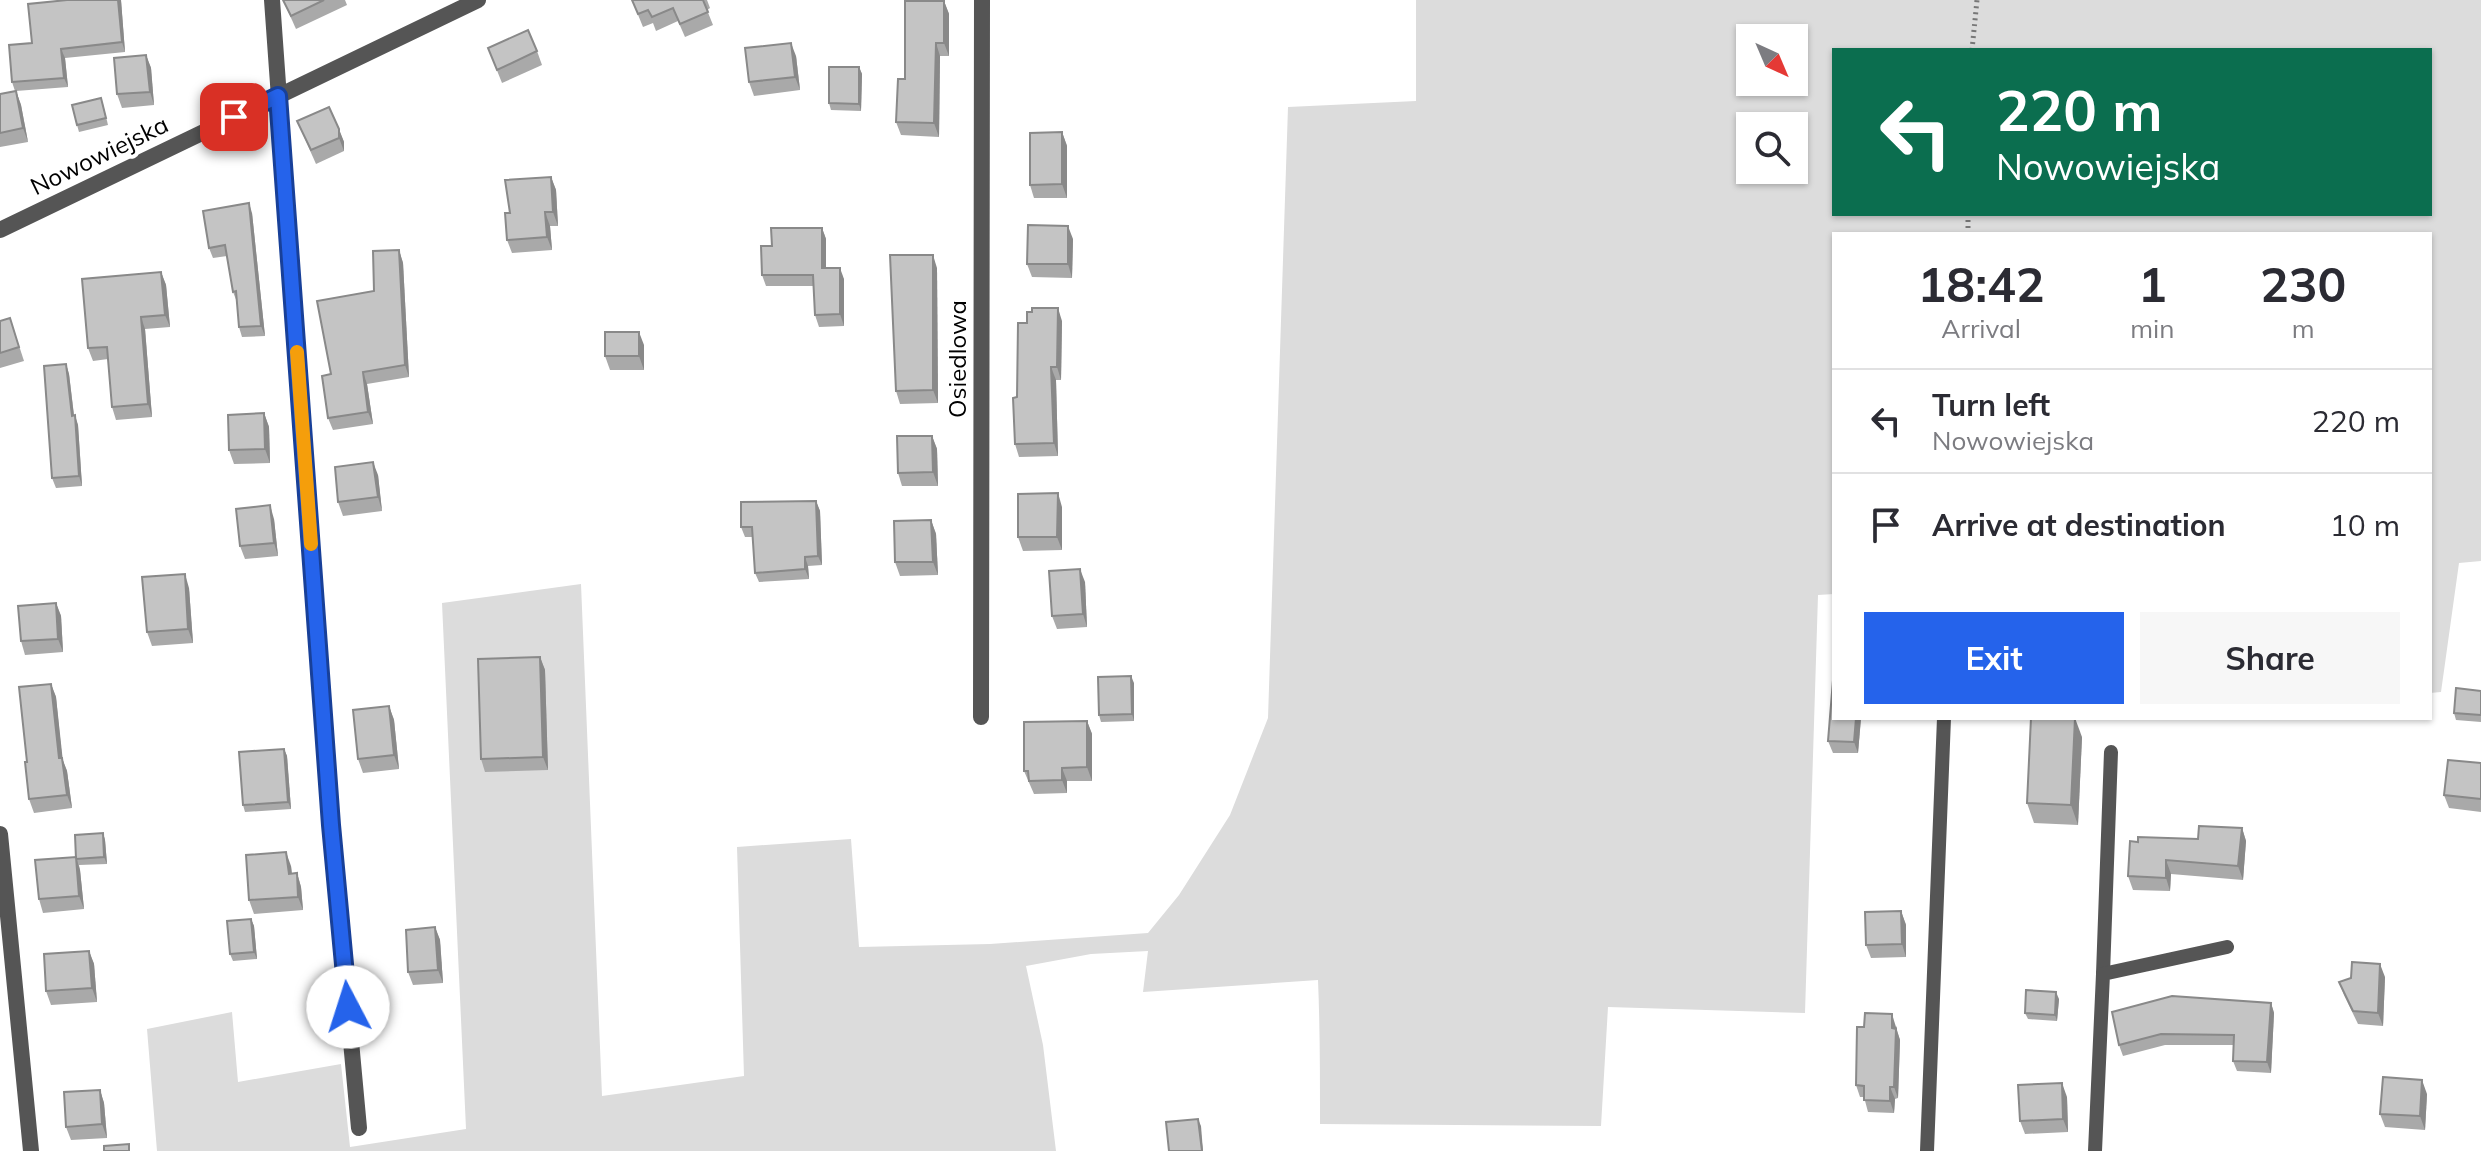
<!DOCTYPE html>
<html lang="en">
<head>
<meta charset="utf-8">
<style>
	body { margin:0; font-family:Mulish,sans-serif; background:#f7f7f7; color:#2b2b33; height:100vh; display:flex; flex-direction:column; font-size:30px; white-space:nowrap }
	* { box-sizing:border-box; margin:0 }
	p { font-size:26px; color:#7c7c81 }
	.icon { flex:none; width:44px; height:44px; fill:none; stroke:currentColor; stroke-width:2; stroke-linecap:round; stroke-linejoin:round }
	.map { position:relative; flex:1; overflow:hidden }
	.drawer { position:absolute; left:1832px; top:232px; width:600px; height:488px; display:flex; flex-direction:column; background:#fff; border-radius:0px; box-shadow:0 2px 6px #0004 }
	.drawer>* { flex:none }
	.top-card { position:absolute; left:1832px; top:48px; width:600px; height:168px; border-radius:0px; box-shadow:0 2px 6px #0004; background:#0b6e4f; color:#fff; overflow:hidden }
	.needle { width:52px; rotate:136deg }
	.fabs { position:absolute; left:1736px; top:24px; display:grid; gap:16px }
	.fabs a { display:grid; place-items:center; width:72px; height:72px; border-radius:0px; background:#fff; box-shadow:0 2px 6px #0004; font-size:40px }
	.pin { position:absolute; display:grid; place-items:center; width:68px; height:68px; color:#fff; margin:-34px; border-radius:16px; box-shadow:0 4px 12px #0006 }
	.me { position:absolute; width:88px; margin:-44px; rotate:355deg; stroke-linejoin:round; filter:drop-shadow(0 0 6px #0008) }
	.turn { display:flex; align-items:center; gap:28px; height:168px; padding:0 32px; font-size:36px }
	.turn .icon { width:104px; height:104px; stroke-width:2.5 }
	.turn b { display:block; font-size:56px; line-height:68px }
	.eta { display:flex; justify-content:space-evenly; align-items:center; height:136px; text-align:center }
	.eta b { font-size:48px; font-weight:700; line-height:56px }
	.primary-button { display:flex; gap:16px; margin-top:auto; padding:16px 32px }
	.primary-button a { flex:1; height:92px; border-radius:0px; background:#2563eb; color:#fff; font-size:32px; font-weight:700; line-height:92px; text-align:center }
	.primary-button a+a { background:#f7f7f7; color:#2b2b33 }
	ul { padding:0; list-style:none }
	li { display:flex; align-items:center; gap:24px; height:104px; padding:0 32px; border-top:2px solid #e1e1e2 }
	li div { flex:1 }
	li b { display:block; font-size:30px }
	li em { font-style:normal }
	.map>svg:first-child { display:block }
	.green { fill:#dcdcdc; fill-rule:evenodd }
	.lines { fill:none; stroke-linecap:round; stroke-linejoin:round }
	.path { stroke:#777; stroke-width:5; stroke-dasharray:2 4; stroke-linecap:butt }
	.service { stroke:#555; stroke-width:14 }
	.minor { stroke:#555; stroke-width:16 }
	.tertiary { stroke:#555; stroke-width:16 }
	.wall { fill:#a9a9a9 }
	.shaded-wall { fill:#898989 }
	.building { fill:#c4c4c4; stroke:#898989; stroke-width:2 }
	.route-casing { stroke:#184099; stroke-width:20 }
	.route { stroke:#2563eb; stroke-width:14 }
	.slow { stroke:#f59e0b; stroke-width:14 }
	.labels { text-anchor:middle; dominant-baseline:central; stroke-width:8; stroke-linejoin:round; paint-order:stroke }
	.street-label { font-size:24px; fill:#000; stroke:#fff }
</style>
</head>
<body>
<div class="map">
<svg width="2481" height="1151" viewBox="0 0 2481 1151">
	<rect width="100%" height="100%" fill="#fff"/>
	<path class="green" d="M1416 0H2481V561L2459 563 2441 692 2430 693V234H1834V594L1818 595 1805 1013 1608 1007 1601 1126 1320 1124C1320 1076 1320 1028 1318 980L1143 992 1148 951 1091 954 1026 966 1043 1045 1056 1151H157L147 1029 232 1012 238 1082 341 1064 350 1147 466 1129 442 603 581 584 602 1096 744 1076 737 847 851 839 859 947 990 944 1148 933 1179 895 1230 815 1268 718 1288 107 1416 101ZM1750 38H1794V82H1750ZM1834 50H2430V214H1834ZM1750 126H1794V170H1750Z"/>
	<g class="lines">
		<g class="path">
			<path d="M1972 50 1977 0"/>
			<path d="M1968 234V214"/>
		</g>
		<g class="service">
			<path d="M2103 974 2111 752"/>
			<path d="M1927 1151 1944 718"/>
			<path d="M2095 1151 2103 974 2227 947"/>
		</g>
		<g class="minor">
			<path d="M272 0 331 825 359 1128"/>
			<path d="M981 717 982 0"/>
			<path d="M0 834 31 1151"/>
		</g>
		<path class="tertiary" d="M0 230 478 0"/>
	</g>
	<g class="wall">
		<path d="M121 0 125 52 65 58 68 87 16 91 21 105 28 142 0 147V94L15 91 12 82 32 43Z"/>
		<path d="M283 0H345L347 5 296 29Z"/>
		<path d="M632 0H707L710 8 707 10 713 25 685 37 678 21 656 31 653 23 643 27Z"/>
		<path d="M944 1 949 14V56H940L939 137 901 135 896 122 905 79Z"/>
		<path d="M488 48 537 51 542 65 502 83Z"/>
		<path d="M146 55 151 68 154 105 122 108 117 94Z"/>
		<path d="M796 56 800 90 754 96 749 82Z"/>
		<path d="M859 67 862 74 861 111 831 110 829 103Z"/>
		<path d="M103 104 108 125 79 132 77 125Z"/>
		<path d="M329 107 344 142V151L316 164 297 121Z"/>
		<path d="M1062 132 1067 146V198H1034L1030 185Z"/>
		<path d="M551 177 556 190 558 226H550L552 250 512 253 507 240 510 213Z"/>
		<path d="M252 213 265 336 242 337 239 327 237 302 233 292 227 256 213 258 209 248Z"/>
		<path d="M822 228 826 239V268L844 279V326L819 327 815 315 814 286H766L762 275 772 246Z"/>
		<path d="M1073 239 1072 278 1032 277 1027 264Z"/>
		<path d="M399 250 403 263 409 377 367 384 373 424 333 430 328 418 331 374 374 291Z"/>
		<path d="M937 268 938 403 900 404 896 391Z"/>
		<path d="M161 272 166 285 170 327 145 329 152 417 116 420 112 407 108 359 93 361 88 348Z"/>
		<path d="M10 318 24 361 0 368V321Z"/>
		<path d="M1062 321 1061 380H1056L1058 456 1019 457 1015 444 1017 397Z"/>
		<path d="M644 345V370H610L605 356Z"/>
		<path d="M66 364 69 374 74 415 78 425 82 486 56 488 52 478Z"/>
		<path d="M264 413 269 427 270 463 234 464 229 450Z"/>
		<path d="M932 436 937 449 938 486H902L898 473Z"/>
		<path d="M378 475 382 511 343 516 338 502Z"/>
		<path d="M816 501 820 511 822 565 808 566 809 579 759 582 755 573 753 537H745L741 527Z"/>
		<path d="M1062 507V550L1023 551 1018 537Z"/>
		<path d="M274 519 278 556 245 559 240 546Z"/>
		<path d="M931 520 936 534 938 575 900 576 895 562Z"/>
		<path d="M1085 582 1087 627 1057 629 1052 616Z"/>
		<path d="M189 588 193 643 152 646 147 632Z"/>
		<path d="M56 603 61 616 63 652 25 655 21 641Z"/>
		<path d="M540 657 545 670 548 770 485 772 481 759Z"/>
		<path d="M1134 683V721L1101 722 1099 715Z"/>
		<path d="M51 684 56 697 62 758 67 771 72 808 34 813 29 799 27 762Z"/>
		<path d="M2481 691V722L2456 720 2454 713Z"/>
		<path d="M389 706 394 720 399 769 363 773 358 759Z"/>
		<path d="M1834 718H1861L1858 753H1833L1828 741Z"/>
		<path d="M1087 721 1092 734V781H1067V793L1034 794 1024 771Z"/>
		<path d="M2082 737 2078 825 2034 823 2027 803Z"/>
		<path d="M284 749 287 756 291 809 245 812 243 805Z"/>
		<path d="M2481 763V812L2449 808 2444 795Z"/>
		<path d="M2242 828 2246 841 2243 880 2171 874 2170 891 2133 890 2128 876 2138 842 2198 839Z"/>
		<path d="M103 833 105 840 107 864 79 865 80 870 84 909 43 913 39 899 76 857Z"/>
		<path d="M291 866 292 874 297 873 301 887 303 910 254 914 249 900Z"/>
		<path d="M1901 911 1906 925V957L1871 958 1866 945Z"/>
		<path d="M251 919 254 926 257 959 233 961 230 954Z"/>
		<path d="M435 927 440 940 443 983 413 985 408 972Z"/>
		<path d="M89 951 94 964 97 1002 51 1005 46 991Z"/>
		<path d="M2385 977 2383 1026 2358 1024 2344 995 2339 982 2351 978Z"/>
		<path d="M2059 999 2057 1021 2028 1019 2025 1013Z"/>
		<path d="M2271 1003 2274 1013 2271 1073 2237 1071 2233 1061 2234 1045H2165L2123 1056 2119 1045Z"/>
		<path d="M1897 1026V1031L1900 1040 1898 1098 1895 1099 1894 1113 1868 1112 1864 1097H1860L1856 1085Z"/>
		<path d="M100 1090 104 1103 107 1138 71 1140 66 1127Z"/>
		<path d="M2427 1094 2425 1130 2385 1127 2380 1114Z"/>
		<path d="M2067 1097 2068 1132 2025 1134 2020 1121Z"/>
	</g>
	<g class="shaded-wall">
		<path d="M118 0H121L125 52 122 42Z"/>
		<path d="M944 1 949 14V56L944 43Z"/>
		<path d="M791 43 796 56 800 90 795 77Z"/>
		<path d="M936 43 940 56 939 137 934 123Z"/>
		<path d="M61 49 65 58 68 87 64 78Z"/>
		<path d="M146 55 151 68 154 105 150 92Z"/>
		<path d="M859 67 862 74 861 111 859 104Z"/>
		<path d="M16 91 21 105 28 142 23 128Z"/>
		<path d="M339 129 344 142V151L339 138Z"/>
		<path d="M1062 132 1067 146V198L1062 184Z"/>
		<path d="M551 177 556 190 558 226 553 212Z"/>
		<path d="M249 203 252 213 265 336 261 326Z"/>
		<path d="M545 212 550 226 552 250 547 237Z"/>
		<path d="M1068 226 1073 239 1072 278 1068 264Z"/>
		<path d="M822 228 826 239V279L822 268Z"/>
		<path d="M399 250 403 263 409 377 405 365Z"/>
		<path d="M933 255 937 268 938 403 933 390Z"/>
		<path d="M840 268 844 279V326L840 314Z"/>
		<path d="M161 272 166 285 170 327 165 315Z"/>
		<path d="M1058 308 1062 321 1061 380 1057 367Z"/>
		<path d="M141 317 145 329 152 417 148 404Z"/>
		<path d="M639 332 644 345V370L639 356Z"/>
		<path d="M66 364 69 374 75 425 72 416Z"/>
		<path d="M1051 367 1056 380 1058 456 1054 443Z"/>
		<path d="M363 372 367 384 373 424 368 412Z"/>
		<path d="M264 413 269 427 270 463 265 449Z"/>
		<path d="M75 415 78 425 82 486 79 476Z"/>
		<path d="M932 436 937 449 938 486 933 472Z"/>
		<path d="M373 462 378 475 382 511 378 497Z"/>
		<path d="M1058 493 1062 507V550L1057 537Z"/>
		<path d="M816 501 820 511 822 565 818 556Z"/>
		<path d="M270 505 274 519 278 556 274 543Z"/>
		<path d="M931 520 936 534 938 575 933 562Z"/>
		<path d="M805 557 808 566 809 579 805 569Z"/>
		<path d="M1080 569 1085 582 1087 627 1083 614Z"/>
		<path d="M185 574 189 588 193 643 188 629Z"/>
		<path d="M56 603 61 616 63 652 58 639Z"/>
		<path d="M540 657 545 670 548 770 543 757Z"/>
		<path d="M1131 676 1134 683V721L1132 714Z"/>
		<path d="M51 684 56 697 64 771 59 758Z"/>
		<path d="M389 706 394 720 399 769 394 755Z"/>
		<path d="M1856 718H1861L1858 753 1854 742Z"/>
		<path d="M2075 718 2082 737 2078 825 2071 805Z"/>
		<path d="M1087 721 1092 734V781L1087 767Z"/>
		<path d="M284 749 287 756 291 809 288 802Z"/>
		<path d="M62 758 67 771 72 808 67 795Z"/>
		<path d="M1062 768 1067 781V793L1062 780Z"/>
		<path d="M2242 828 2246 841 2243 880 2238 866Z"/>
		<path d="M103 833 105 840 107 864 104 857Z"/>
		<path d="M286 852 291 866 293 887 289 874Z"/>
		<path d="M76 857 80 870 84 909 79 896Z"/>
		<path d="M2166 860 2171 874 2170 891 2166 878Z"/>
		<path d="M297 873 301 887 303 910 298 897Z"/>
		<path d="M1901 911 1906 925V957L1902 944Z"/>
		<path d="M251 919 254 926 257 959 254 952Z"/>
		<path d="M435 927 440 940 443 983 438 970Z"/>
		<path d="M89 951 94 964 97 1002 92 988Z"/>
		<path d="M2380 964 2385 977 2383 1026 2378 1013Z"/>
		<path d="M2056 992 2059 999 2057 1021 2055 1015Z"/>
		<path d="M2271 1003 2274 1013 2271 1073 2267 1062Z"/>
		<path d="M1892 1014 1900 1040 1898 1098 1894 1087Z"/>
		<path d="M2422 1080 2427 1094 2425 1130 2420 1116Z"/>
		<path d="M2062 1083 2067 1097 2068 1132 2063 1119Z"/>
		<path d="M1890 1087 1895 1099 1894 1113 1890 1101Z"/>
		<path d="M100 1090 104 1103 107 1138 102 1124Z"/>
		<path d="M1198 1119 1201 1126 1203 1151H1202Z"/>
	</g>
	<g class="building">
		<path d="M67 0H118L122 42 61 49 64 78 12 82 9 45 32 43 28 4Z"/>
		<path d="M283 0H324L291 16Z"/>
		<path d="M632 0H703L708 12 680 24 673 8 652 17 648 10 638 14Z"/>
		<path d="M905 1H944V43H936L934 123 896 122 898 79H905Z"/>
		<path d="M528 30 537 51 497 70 488 48Z"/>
		<path d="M791 43 795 77 749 82 745 48Z"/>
		<path d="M146 55 150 92 117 94 114 58Z"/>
		<path d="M829 67H859V104L829 103Z"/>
		<path d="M16 91 23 128 0 133V94Z"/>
		<path d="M101 98 106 118 77 125 72 105Z"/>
		<path d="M329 107 339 129V138L311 150 297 121Z"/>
		<path d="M1062 132V184L1030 185V133Z"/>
		<path d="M551 177 553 212H545L547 237 507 240 505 213H510L505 180Z"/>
		<path d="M249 203 261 326 239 327 236 291 233 292 225 245 209 248 203 211Z"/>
		<path d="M1028 225 1068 226V264H1027Z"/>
		<path d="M771 228H822V268H840V314L815 315 813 275H762L761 246H772Z"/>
		<path d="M399 250 405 365 363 372 368 412 328 418 322 376 331 374 317 301 374 291 373 251Z"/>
		<path d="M890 255H933V390L896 391Z"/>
		<path d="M161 272 165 315 141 317 148 404 112 407 107 347 88 348 82 279Z"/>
		<path d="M1032 308H1058L1057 367H1051L1054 443 1015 444 1013 398 1017 397 1018 323H1027V312H1032Z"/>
		<path d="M10 318 19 347 0 353V321Z"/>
		<rect x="605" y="332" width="34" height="24"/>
		<path d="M66 364 72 416 75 415 79 476 52 478 44 366Z"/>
		<path d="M264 413 265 449 229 450 228 415Z"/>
		<path d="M897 436H932L933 472 898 473Z"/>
		<path d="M373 462 378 497 338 502 335 467Z"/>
		<path d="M1058 493 1057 537H1018V494Z"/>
		<path d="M816 501 818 556 805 557V569L755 573 752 527H741V502Z"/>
		<path d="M270 505 274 543 240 546 236 509Z"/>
		<path d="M931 520 933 562H895L894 521Z"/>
		<path d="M1080 569 1083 614 1052 616 1049 571Z"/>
		<path d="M185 574 188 629 147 632 142 577Z"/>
		<path d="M56 603 58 639 21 641 18 606Z"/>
		<path d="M540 657 543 757 481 759 478 659Z"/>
		<path d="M1834 668V718H1856L1854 742 1828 741Z"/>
		<path d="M1131 676 1132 714 1099 715 1098 677Z"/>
		<path d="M51 684 59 758H62L67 795 29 799 25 762H27L19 687Z"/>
		<path d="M2456 688 2481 691V715L2454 713Z"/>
		<path d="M389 706 394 755 358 759 353 710Z"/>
		<path d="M2031 718H2075L2071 805 2027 803Z"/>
		<path d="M1087 721V767L1062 768V780L1029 781 1028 771H1024V722Z"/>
		<path d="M284 749 288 802 243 805 239 752Z"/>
		<path d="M2448 760 2481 763V799L2444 795Z"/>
		<path d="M2199 826 2242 828 2238 866 2166 860V878L2128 876 2130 841 2138 842V837L2198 839Z"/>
		<path d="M103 833 104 857 76 859 75 835Z"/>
		<path d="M286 852 289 874 297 873 298 897 249 900 246 855Z"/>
		<path d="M76 857 79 896 39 899 35 860Z"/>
		<path d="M1901 911 1902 944 1866 945 1865 912Z"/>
		<path d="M251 919 254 952 230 954 227 921Z"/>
		<path d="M435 927 438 970 408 972 406 930Z"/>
		<path d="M89 951 92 988 46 991 44 954Z"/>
		<path d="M2352 962 2380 964 2378 1013 2353 1011 2339 982 2351 978Z"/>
		<path d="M2026 990 2056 992 2055 1015 2025 1013Z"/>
		<path d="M2172 996 2271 1003 2267 1062 2233 1061 2234 1035 2161 1034 2119 1045 2112 1012Z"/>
		<path d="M1865 1013 1892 1014V1028L1896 1029 1894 1087H1890V1101L1864 1100V1086L1856 1085 1857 1027H1864Z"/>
		<path d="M2383 1077 2422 1080 2420 1116 2380 1114Z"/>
		<path d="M2062 1083 2063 1119 2020 1121 2018 1085Z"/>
		<path d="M100 1090 102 1124 66 1127 64 1092Z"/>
		<path d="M1198 1119 1202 1151H1169L1166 1122Z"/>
		<path d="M129 1144V1151H104V1146Z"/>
	</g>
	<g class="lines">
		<g class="route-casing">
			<path id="route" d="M234 117 278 96 331 825 348 1007"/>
		</g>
		<use href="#route" class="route"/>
		<path class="slow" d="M297 352 311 544"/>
	</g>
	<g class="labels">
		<g class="street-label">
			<text transform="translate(99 155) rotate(-26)">Nowowiejska</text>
			<text transform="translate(957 359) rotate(-90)">Osiedlowa</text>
		</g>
	</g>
</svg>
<div class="fabs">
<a><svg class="needle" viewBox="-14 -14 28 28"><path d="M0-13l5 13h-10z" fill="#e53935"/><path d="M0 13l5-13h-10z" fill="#7c7c81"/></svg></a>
<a><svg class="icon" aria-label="search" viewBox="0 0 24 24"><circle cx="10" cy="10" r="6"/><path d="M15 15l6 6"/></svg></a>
</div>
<div class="pin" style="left:234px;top:117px;background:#d93025"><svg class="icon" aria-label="arrive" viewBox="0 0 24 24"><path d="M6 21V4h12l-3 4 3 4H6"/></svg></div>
<svg class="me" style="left:348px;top:1007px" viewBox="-20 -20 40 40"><circle r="19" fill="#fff"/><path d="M0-13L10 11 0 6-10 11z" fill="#2563eb"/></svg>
<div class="top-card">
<div class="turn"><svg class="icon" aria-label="left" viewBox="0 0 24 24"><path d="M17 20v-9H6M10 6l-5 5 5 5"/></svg><div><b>220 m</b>Nowowiejska</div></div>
</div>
<section class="drawer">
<div class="eta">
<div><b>18:42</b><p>Arrival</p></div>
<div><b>1</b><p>min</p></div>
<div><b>230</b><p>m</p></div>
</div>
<ul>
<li><svg class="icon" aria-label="left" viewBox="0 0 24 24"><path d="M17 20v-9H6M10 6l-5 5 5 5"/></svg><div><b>Turn left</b><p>Nowowiejska</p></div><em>220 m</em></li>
<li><svg class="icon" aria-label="arrive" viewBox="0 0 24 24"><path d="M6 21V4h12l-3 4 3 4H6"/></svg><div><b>Arrive at destination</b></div><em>10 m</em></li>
</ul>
<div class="primary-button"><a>Exit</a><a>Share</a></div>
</section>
</div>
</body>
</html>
